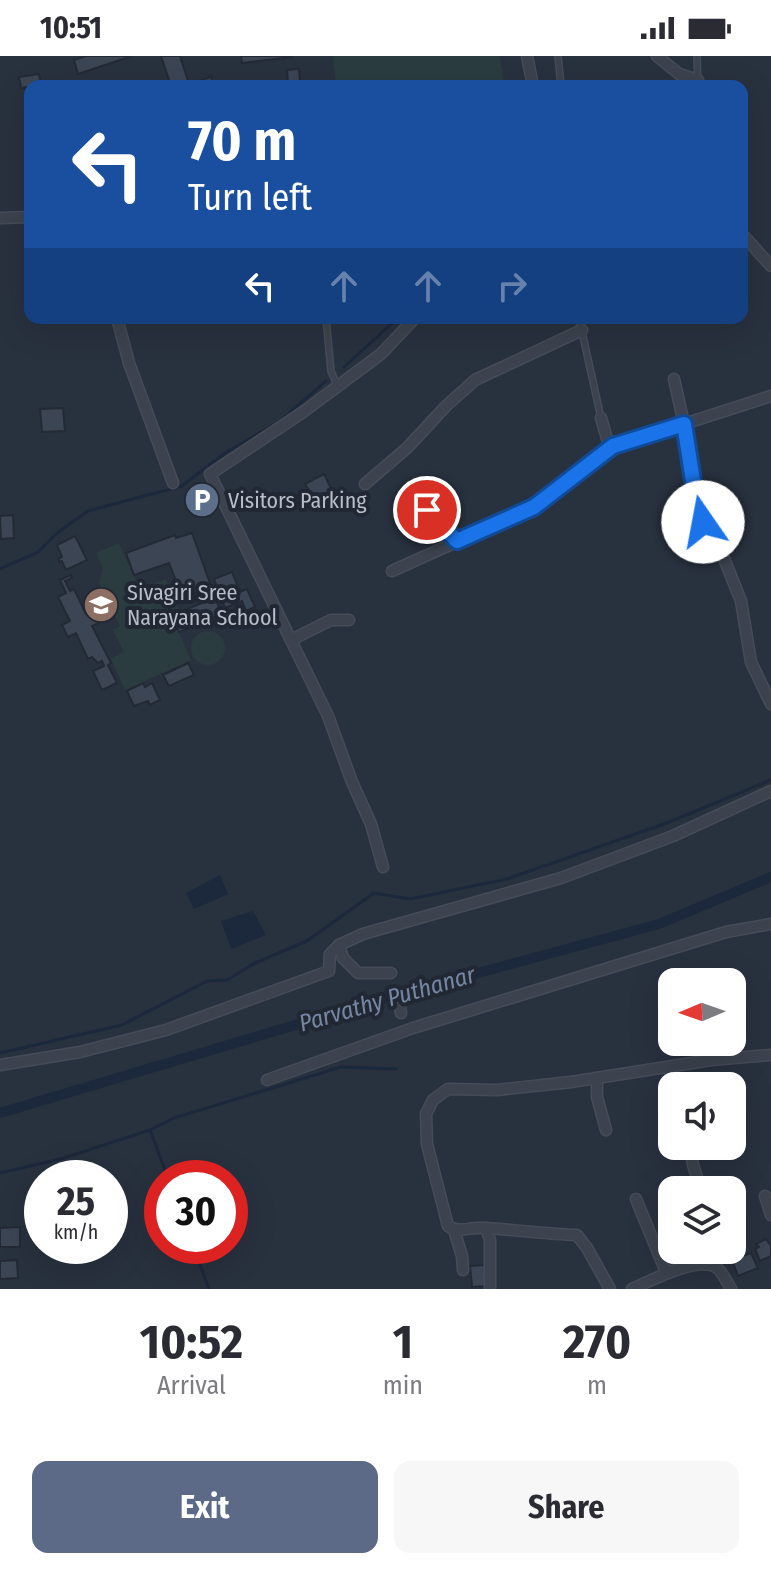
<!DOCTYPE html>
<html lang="en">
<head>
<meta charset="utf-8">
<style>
	body { margin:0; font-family:"Fira Sans Condensed",sans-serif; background:#f7f7f7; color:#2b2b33; height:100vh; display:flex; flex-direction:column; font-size:30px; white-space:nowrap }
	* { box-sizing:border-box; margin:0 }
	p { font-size:26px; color:#7c7c81 }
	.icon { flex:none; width:44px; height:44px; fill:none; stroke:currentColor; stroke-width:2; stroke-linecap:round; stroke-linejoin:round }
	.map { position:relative; height:1233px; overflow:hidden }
	.details { display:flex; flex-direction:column; background:#fff; flex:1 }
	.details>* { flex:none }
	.top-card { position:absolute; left:24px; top:24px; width:724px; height:244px; border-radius:16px; box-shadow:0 8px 32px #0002; background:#1a4fa0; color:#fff; overflow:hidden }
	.needle { width:52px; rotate:268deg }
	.tools { position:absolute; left:658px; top:912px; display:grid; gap:16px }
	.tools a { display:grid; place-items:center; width:88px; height:88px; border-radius:16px; background:#fff; box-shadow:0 8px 32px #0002; font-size:40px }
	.speed { position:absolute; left:24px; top:1104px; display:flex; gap:16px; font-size:40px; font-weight:700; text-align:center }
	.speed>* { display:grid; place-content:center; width:104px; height:104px; border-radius:50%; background:#fff; box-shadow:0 8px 32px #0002; line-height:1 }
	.speed small { font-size:20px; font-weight:400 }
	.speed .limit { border:12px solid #d22; background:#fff; color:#111 }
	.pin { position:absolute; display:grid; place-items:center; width:68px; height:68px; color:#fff; margin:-34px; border:4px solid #fff; border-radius:50%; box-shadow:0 2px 8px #0007 }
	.me { position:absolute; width:88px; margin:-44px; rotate:348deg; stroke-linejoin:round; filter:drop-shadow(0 0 6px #0008) }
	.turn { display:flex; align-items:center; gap:28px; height:168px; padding:0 32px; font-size:36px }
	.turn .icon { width:104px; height:104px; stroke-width:2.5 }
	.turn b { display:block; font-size:56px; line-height:68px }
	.lanes { display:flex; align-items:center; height:76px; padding:0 32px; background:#0003; justify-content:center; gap:40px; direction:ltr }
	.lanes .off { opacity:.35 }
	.eta { display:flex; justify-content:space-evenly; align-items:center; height:136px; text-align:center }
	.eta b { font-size:48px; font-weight:700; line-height:56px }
	.action { display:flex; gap:16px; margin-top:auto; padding:16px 32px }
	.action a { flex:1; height:92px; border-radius:16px; background:#5c6a87; color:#fff; font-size:32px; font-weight:700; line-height:92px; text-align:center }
	.action a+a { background:#f7f7f7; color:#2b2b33 }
	.status { display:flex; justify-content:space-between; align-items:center; height:56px; padding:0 40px; background:#fff; direction:ltr }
	.status svg { height:22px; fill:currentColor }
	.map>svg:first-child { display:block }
	.green { fill:#2a3c3f }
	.water { fill:#1c283b }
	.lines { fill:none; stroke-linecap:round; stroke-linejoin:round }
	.stream { stroke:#1c283b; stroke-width:3 }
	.canal { stroke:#1c283b; stroke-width:10 }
	.building { fill:#3b4554; stroke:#232a35; stroke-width:2 }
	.service-casing { stroke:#464c57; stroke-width:8 }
	.minor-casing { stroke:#464c57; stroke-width:13 }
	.service { stroke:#3c434e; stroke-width:5 }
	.minor { stroke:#3c434e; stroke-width:10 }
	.route-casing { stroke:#114b97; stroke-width:20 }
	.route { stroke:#1a73e8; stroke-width:14 }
	.labels { text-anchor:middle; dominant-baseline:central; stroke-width:8; stroke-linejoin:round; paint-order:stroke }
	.poi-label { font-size:22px; fill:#b9bec9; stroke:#212834; text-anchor:start }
	.water-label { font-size:24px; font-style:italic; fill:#7687a4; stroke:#212834 }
</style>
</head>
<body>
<div class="status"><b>10:51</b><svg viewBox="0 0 49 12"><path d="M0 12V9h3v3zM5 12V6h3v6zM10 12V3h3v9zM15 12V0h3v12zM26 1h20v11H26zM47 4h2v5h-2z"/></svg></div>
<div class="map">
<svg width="771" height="1233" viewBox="0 0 771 1233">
	<rect width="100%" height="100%" fill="#28313e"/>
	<g class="green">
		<path d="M333 0H500L504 30H336Z"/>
		<path d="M119 487 140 533 166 523 179 554 171 558 191 604 125 634 111 603 124 596 113 574 120 570 99 526 103 513 96 497Z"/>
		<circle cx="208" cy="592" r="17"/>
	</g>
	<g class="water">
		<path d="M220 819 228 838 194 853 186 837Z"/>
		<path d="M253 855 266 879 231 893 221 865Z"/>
	</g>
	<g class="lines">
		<g class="stream">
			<path d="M344 311 398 262"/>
			<path d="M0 513 38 496 57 477 88 455 182 430 225 397 280 365 326 325"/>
			<path d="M0 997 122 969 207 925 227 924 255 907 307 885 374 837 410 843 507 823 664 768 771 724"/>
			<path d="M150 1074 174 1062 341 1011 396 1013"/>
			<path d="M0 1117 64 1102 150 1074 168 1122"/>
			<path d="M193 1190 209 1233"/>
		</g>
		<path class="canal" d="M0 1057 386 942 659 868 771 821"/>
	</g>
	<g class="building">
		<path d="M86 0H132L78 18 74 4Z"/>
		<path d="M161 0H180L189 28 211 21 214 30H171Z"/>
		<path d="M241 0H292V1L242 7Z"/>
		<path d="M299 13 300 30H288L287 14Z"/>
		<path d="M39 18 41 29 21 32 19 21Z"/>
		<path d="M63 352 65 375 42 376 40 353Z"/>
		<path d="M324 418 334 439 317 447 305 428Z"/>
		<path d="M13 459 14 482 1 483 0 460Z"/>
		<path d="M192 477 211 530 186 541 185 539 182 540 169 507 134 519 126 497 175 479 176 482Z"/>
		<path d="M75 480 87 504 66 514 62 505 60 506 58 503 62 501 57 489Z"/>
		<path d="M232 516 240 536 247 533 255 551 246 555 242 545 225 552 214 523Z"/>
		<path d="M71 519 72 522 65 525 70 535 74 533 86 558 93 554 99 567 92 570 111 607 108 609 117 627 102 634 93 615 104 610 102 605 98 607 92 601 88 603 76 577 68 581 62 569 70 565 58 541 66 537 60 524Z"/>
		<path d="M214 539 222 559 179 576 172 559 200 548 199 544Z"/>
		<path d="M188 607 194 619 169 630 163 619Z"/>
		<path d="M143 627 145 631 152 627 160 644 150 649 148 645 134 650 127 635Z"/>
		<path d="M20 1171V1191H0V1172Z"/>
		<path d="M766 1183 771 1190V1200L760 1205 755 1193 759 1191 756 1188Z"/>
		<path d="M84 1190H99L101 1201 85 1205Z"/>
		<path d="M751 1197 758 1212 738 1220 732 1204Z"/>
		<path d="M17 1204 18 1222 0 1223V1205Z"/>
		<path d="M486 1209 487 1230 472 1231 470 1210Z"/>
	</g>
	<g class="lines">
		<g class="service-casing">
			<g id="service">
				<path d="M558 0 561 30"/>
				<path d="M697 0 698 30"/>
				<path d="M326 262 331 315 337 329"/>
				<path d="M579 262 601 362"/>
			</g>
		</g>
		<g class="minor-casing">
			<g id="minor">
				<path d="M527 0 533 30"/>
				<path d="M657 0 679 18 698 24"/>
				<path d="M0 162 30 161"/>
				<path d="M742 178 771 210"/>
				<path d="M117 262 129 307 173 427"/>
				<path d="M674 323 684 368 771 340"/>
				<path d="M601 362 608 386 617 391 684 368 698 456 723 500 741 545 751 606 771 648"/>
				<path d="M365 428 407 392 446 350 475 324 582 274"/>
				<path d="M427 454 457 485"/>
				<path d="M392 515 534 451 613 390"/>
				<path d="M291 584 331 564H349"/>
				<path d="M383 811 371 768 352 726 328 660 210 418 303 356 381 298 415 262"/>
				<path d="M339 889 343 902 358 917H391"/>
				<path d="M400 951 401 957"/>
				<path d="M0 1009 80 996 166 974 329 915 330 898 339 889 363 878 561 822 673 780 771 735"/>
				<path d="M669 1011 674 1030"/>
				<path d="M597 1022V1041L606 1074"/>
				<path d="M267 1024 413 972 726 876 771 868"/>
				<path d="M732 1073 738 1071"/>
				<path d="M690 1090 693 1109 701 1134"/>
				<path d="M765 1140 771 1159"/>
				<path d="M636 1143 666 1216"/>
				<path d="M486 1172 490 1184V1233"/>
				<path d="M454 1174 462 1200 463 1214"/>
				<path d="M712 1209V1203L719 1194"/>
				<path d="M610 1233 587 1192 577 1179C546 1178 517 1174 486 1172 472 1170 460 1178 448 1170L427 1088 426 1058 433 1044 448 1033 497 1034 571 1026 711 1004 771 999"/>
				<path d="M632 1233C650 1225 699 1199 717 1212 723 1217 727 1226 731 1233"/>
			</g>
		</g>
		<use href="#service" class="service"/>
		<use href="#minor" class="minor"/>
	</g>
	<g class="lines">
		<g class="route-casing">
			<path id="route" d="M427 454 457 485 534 451 613 390 684 368 698 456 703 466"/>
		</g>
		<use href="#route" class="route"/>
	</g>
	<defs>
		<g id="parking-disc" transform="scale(1.8)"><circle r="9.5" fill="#5c6f8a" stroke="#212834"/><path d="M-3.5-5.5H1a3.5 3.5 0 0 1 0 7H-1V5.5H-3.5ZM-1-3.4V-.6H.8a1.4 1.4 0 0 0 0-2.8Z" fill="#fff"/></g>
		<g id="school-disc" transform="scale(1.8)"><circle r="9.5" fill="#8d6e63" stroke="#212834"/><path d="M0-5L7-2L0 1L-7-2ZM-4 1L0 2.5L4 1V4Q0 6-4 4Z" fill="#fff"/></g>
	</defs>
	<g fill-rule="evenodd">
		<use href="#parking-disc" x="202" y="444"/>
		<use href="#school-disc" x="101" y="549"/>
	</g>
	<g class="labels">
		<g class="poi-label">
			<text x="228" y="444">Visitors Parking</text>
			<text x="127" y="536">Sivagiri Sree<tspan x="127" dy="25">Narayana School</tspan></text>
		</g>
		<g class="water-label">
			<text transform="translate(387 943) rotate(-16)">Parvathy Puthanar</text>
		</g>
	</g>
</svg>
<div class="tools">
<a><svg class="needle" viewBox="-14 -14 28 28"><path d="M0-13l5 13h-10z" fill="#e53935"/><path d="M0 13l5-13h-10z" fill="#7c7c81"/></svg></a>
<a><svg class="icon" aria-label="sound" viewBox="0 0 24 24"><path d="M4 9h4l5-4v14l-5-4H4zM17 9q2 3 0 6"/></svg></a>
<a><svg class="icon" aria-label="layers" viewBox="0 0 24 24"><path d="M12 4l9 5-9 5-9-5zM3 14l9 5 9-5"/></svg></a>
</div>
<div class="speed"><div>25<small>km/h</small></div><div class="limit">30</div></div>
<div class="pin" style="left:427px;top:454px;background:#d93025"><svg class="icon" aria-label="arrive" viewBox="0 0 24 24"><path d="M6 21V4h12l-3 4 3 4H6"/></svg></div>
<svg class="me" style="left:703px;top:466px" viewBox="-20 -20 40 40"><circle r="19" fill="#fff"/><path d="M0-13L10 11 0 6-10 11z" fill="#1a73e8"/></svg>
<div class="top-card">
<div class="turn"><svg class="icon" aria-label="left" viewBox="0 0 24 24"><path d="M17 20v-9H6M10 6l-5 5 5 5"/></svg><div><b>70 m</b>Turn left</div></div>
<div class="lanes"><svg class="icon" aria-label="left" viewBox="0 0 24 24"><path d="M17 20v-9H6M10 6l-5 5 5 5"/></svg><svg class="icon off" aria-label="ahead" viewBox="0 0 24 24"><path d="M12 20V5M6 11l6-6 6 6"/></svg><svg class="icon off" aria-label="ahead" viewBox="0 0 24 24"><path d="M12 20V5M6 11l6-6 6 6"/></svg><svg class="icon off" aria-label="right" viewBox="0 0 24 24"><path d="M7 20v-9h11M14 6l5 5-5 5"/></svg></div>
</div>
</div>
<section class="details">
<div class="eta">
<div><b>10:52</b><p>Arrival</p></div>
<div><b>1</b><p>min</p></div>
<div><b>270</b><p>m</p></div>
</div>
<div class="action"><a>Exit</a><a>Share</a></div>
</section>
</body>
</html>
